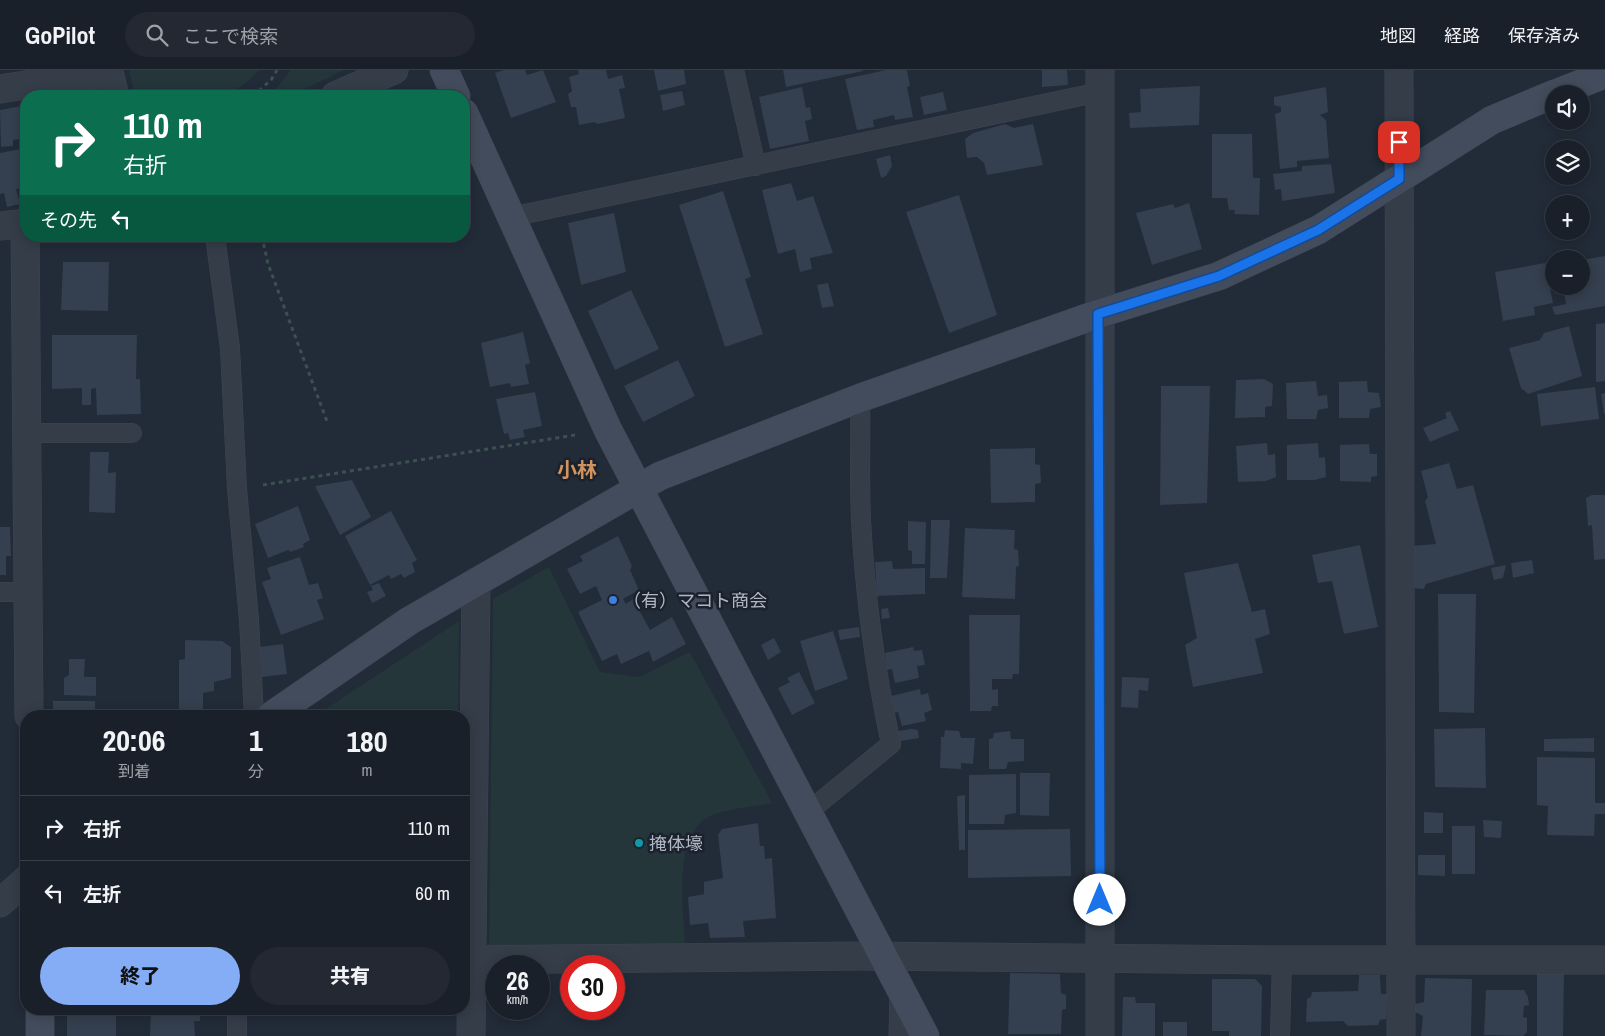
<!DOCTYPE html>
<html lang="ja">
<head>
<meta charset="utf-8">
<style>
	body { margin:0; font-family:"Archivo Narrow","Noto Sans JP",sans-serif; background:#232832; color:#f1f3f6; height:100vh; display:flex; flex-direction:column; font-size:19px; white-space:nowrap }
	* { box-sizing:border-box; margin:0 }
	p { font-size:16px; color:#9fa3a8 }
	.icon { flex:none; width:28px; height:28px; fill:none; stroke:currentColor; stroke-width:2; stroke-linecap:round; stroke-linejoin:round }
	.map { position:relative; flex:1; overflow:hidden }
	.drawer { position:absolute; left:20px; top:640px; width:450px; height:305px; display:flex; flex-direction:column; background:#1a202a; border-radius:20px; box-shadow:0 2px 12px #0003,0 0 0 1px #383e47 }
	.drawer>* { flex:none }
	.hud { position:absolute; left:20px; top:20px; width:450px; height:152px; border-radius:20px; box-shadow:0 2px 12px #0003,0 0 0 1px #383e47; background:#0b6e4f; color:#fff; overflow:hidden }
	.tools { position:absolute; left:1545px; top:15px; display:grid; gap:10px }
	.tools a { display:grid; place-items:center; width:45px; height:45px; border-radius:50%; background:#1a202a; box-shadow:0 2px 12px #0003,0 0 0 1px #383e47; font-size:25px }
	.speed { position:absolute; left:485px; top:885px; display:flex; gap:10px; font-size:25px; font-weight:700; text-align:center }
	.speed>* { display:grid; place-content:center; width:65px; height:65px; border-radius:50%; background:#1a202a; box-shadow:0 2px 12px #0003,0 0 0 1px #383e47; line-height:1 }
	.speed small { font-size:12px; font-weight:400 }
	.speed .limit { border:8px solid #d22; background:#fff; color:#111 }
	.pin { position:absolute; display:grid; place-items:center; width:42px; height:42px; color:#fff; margin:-21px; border-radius:10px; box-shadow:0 2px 8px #0006 }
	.me { position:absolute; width:55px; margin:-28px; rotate:0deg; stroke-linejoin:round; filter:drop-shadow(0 0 4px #0008) }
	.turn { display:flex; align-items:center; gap:18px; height:105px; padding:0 20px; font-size:22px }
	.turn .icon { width:65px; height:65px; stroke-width:2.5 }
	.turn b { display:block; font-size:35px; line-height:42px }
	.then { display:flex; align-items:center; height:48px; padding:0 20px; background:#0003; gap:10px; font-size:19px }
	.eta { display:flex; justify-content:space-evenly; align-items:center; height:85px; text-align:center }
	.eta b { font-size:30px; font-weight:800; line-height:35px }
	.button { display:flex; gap:10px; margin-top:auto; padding:10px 20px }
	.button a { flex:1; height:58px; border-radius:30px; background:#85adf5; color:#111; font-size:20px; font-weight:800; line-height:58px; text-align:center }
	.button a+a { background:#232832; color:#f1f3f6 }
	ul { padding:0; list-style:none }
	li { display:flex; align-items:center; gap:15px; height:65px; padding:0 20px; border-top:1px solid #383e47 }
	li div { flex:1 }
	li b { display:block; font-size:19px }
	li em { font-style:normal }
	header { display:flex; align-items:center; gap:30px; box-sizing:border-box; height:70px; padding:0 25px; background:#1a202a; border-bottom:1px solid #383e47 }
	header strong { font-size:24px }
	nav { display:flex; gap:28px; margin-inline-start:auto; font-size:18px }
	.search { width:350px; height:45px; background:#232832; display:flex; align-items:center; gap:12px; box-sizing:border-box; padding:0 18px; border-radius:28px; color:#9fa3a8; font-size:19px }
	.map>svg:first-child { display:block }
	.green { fill:#24363a }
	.building { fill:#343f4f }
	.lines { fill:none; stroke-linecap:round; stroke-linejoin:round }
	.lane-casing { stroke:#3e4652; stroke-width:20 }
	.street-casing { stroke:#3e4652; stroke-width:29 }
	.secondary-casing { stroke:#3e4652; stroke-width:29 }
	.path { stroke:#3c5052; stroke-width:3; stroke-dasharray:4 4; stroke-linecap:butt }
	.lane { stroke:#353d49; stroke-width:19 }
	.street { stroke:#353d49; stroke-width:28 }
	.secondary { stroke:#434c5c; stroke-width:28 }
	.route-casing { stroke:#114b97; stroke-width:12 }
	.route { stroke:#1a73e8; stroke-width:9 }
	.shop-dot { fill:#3f7fe0; stroke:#1b222d; stroke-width:2 }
	.culture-dot { fill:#0f9aa8; stroke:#1b222d; stroke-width:2 }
	.labels { text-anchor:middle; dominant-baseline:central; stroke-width:5; stroke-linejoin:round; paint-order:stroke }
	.poi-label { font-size:18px; fill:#b0b8c5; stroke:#1b222d; text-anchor:start }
	.quarter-label { font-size:20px; font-weight:bold; fill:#d1945f; stroke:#1b222d }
</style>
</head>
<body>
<header>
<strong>GoPilot</strong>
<div class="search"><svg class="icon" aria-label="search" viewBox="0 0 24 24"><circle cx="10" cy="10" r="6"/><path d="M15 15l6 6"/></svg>ここで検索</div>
<nav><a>地図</a><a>経路</a><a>保存済み</a></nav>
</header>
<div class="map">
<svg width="1605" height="966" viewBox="0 0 1605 966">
	<rect width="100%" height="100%" fill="#222b38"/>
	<g class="green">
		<path d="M129 0H260L245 14 224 26H135Z"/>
		<path d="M291 0H344L290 26H270Z"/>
		<path d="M549 497 600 602 639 607 690 582 772 733C754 737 733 738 715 744 670 759 684 842 685 877H489L493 529Z"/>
		<path d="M459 551 458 646H315Z"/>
	</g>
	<g class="building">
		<path d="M504 0H525L527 5 543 0 556 32 511 48 495 3Z"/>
		<path d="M578 0H606L608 9 622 5 625 18 619 19 625 48 598 54 594 52 579 55 576 37H571L568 24 572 21 569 7 579 4Z"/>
		<path d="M654 0H684L686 14 658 21Z"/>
		<path d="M783 0H863V1L786 17Z"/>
		<path d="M886 0H907L910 16 907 17 913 47 895 50 894 45 873 50 874 57 857 60 845 9Z"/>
		<path d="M1042 0H1067L1068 15 1042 17Z"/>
		<path d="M1200 16 1199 55 1130 58 1129 43 1141 42 1140 19Z"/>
		<path d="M802 17 806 38 810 37 812 49 805 51 809 71 770 79 759 27Z"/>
		<path d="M1326 17 1328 42 1320 45 1326 50 1329 88 1297 91V97L1280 99 1275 44 1281 42V37L1274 35V27Z"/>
		<path d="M682 21 685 35 663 41 660 25Z"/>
		<path d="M943 22 947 40 924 45 920 27Z"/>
		<path d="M26 35V68L13 70V76L1 77 0 40Z"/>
		<path d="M1005 54 1014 58 1033 54 1043 95 987 105 984 93 977 87 967 88 965 69 973 63Z"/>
		<path d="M1212 64H1252L1253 108H1260L1259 145 1234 144 1235 140H1229L1227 128H1212Z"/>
		<path d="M26 78V117L16 119 20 134 7 137 4 123 0 124V83Z"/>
		<path d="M890 85 892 96 886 106 881 108 876 89Z"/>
		<path d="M1331 94 1335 123 1282 131 1281 119 1275 120 1273 104 1302 101V96Z"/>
		<path d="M791 113 797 131 813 126 833 183 810 188 812 199 800 202 795 179 778 184 762 120Z"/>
		<path d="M723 121 751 207 745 209 763 264 725 277 679 135Z"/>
		<path d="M959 125 997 245 949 263 906 142Z"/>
		<path d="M1189 133 1202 179 1152 195 1136 143 1173 134 1175 138Z"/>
		<path d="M614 143 626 202 581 215 568 153Z"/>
		<path d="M1605 186V236L1555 245 1552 237 1566 234 1563 216H1581V190Z"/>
		<path d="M63 192H109L108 241 61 240Z"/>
		<path d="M1545 193 1553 233 1534 237 1535 245 1503 251 1495 202Z"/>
		<path d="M828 213 834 236 822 238 817 215Z"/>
		<path d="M631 220 659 279 615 300 588 241Z"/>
		<path d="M1605 253V311L1596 312V254Z"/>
		<path d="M1569 256 1582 306 1528 324 1521 318 1509 278 1540 270 1544 263Z"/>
		<path d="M523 262 530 293 525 295 529 314 511 317 510 313 490 317 481 273Z"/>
		<path d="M52 265H137L136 309H140L141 344 97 345 96 318 91 319V335H82V318L52 319Z"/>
		<path d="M678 290 695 326 643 352 624 316Z"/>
		<path d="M1264 309 1273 314 1272 336 1265 337V347L1235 348 1236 310Z"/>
		<path d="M1316 311 1318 326 1327 325 1328 338 1318 340 1316 349H1287L1286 313Z"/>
		<path d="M1367 311 1368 322 1379 323 1381 337 1370 339 1369 348H1339V312Z"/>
		<path d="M1161 316H1210L1207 433 1160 435Z"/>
		<path d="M1595 317 1599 349 1541 356 1537 324Z"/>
		<path d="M535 322 542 356 523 360 525 367 510 370 508 363 504 364 496 329Z"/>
		<path d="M1605 323V344H1604L1601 324Z"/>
		<path d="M1450 341 1459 360 1430 372 1423 358 1447 348 1445 343Z"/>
		<path d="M1267 373 1268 385 1275 384 1276 407 1266 411 1238 412 1236 376Z"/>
		<path d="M1318 373 1319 388 1325 387 1326 407 1315 410H1287V375Z"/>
		<path d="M1369 374 1370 384H1377V406L1371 407V412L1340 411V375Z"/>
		<path d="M1035 378V394L1040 395 1041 413 1035 414V432L991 433 990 379Z"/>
		<path d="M90 382H109L108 403 116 402 115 443 89 442Z"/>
		<path d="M1449 393 1457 419 1473 415 1495 494 1426 514 1424 519 1412 518V476L1436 474 1425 431 1428 427 1421 401Z"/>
		<path d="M352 410 371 447 340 465 315 416Z"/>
		<path d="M1592 425H1605V489L1594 490 1592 455 1588 456 1586 428Z"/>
		<path d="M298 436 310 470 303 474 304 477 291 482 288 480 268 488 255 454Z"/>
		<path d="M391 441 417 490 412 493 415 502 404 508 401 504 391 509 389 505 370 515 345 466Z"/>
		<path d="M931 450H950L947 508H930Z"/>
		<path d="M908 451 926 452 925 494H912V481L908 480Z"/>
		<path d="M0 457H10L11 486H6V505H0Z"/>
		<path d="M965 458 1015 460 1014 479 1018 480 1019 496 1016 497 1015 529 962 527Z"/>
		<path d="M618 466 632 496 630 500 639 520 623 529 626 534 633 529 650 560 672 547 686 574 653 592 649 581 621 594 617 584 602 591 578 542 602 530 596 516 580 524 567 499 583 491 580 486Z"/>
		<path d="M1360 475 1378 557 1344 564 1332 511 1318 513 1312 485Z"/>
		<path d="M300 487 309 515 318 513 323 528 317 530 324 549 281 565 262 512 271 509 267 498Z"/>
		<path d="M1532 490 1534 503 1513 508 1511 493Z"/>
		<path d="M892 491 893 499 925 498V524L877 526 875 492Z"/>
		<path d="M1238 493 1252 542 1265 539 1270 564 1255 569 1263 603 1193 617 1185 575 1197 568 1184 503Z"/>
		<path d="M1506 495 1503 508 1494 510 1491 498Z"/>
		<path d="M379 513 386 526 372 533 367 522 373 520 371 516Z"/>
		<path d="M1438 524H1476L1474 643 1439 642Z"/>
		<path d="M888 538 890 548 882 549 881 539Z"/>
		<path d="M969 545H1020L1019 604H1013L1012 609H992V620L998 619V636H992L991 641H970Z"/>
		<path d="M859 557 860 567 840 570 838 560Z"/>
		<path d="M833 561 848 609 815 621 800 571Z"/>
		<path d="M774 568 781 582 768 590 761 575Z"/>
		<path d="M185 570 222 571 231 577V608L214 612V621L203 623V646H179V590L185 589Z"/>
		<path d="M283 574 287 604 262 607 259 577Z"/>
		<path d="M913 577 914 581 922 580 925 595 917 596 919 608 895 613 892 599 887 600 885 583Z"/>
		<path d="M69 589H85L84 607H96V626L64 625V608L69 605Z"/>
		<path d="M799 602 815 633 792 645 778 618 790 612 787 608Z"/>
		<path d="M1122 607 1149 608 1148 621 1139 620 1138 638 1121 637Z"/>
		<path d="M920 619 921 625 928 623 932 640 924 643 926 651 902 656 898 642 894 643 891 626Z"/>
		<rect x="53" y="631" width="42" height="15"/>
		<path d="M1485 658 1486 718 1435 717 1434 659Z"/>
		<path d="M911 659 918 660 919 668 900 671 898 661Z"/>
		<path d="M945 660 959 661 961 668H975L973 694 961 693V699L940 698 941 667H944Z"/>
		<path d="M1010 661 1011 669H1024V691L1008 692 1006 699H989V669L993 668 994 663Z"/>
		<path d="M1594 668V682L1544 681V669Z"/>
		<path d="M1537 687 1595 688V733H1605V744H1595L1594 766 1547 765 1548 736 1537 735Z"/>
		<path d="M1020 703H1050L1049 746 1020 745Z"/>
		<path d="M1016 704V743L1005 745 1004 754H969V705Z"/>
		<path d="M965 725V780H959L957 726Z"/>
		<path d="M1424 742 1443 743V763H1424Z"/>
		<path d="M1483 750 1502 751 1501 768 1484 767Z"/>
		<path d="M758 753 760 776H764L765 789 772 788 776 848 743 851 745 867 710 868 708 853 690 855 688 827 704 824V812L723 808 718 765 722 759Z"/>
		<rect x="1452" y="756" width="23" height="48"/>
		<path d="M1070 759 1071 806 968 808V760Z"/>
		<path d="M1418 785H1445V806L1418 805Z"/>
		<path d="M1564 902 1563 966H1537V903Z"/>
		<path d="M1010 903 1060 904 1061 923 1066 925V939L1062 940 1061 964H1008Z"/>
		<path d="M1359 905H1380L1381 924H1387L1386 949 1380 950 1378 955 1348 956 1343 951 1306 952 1307 929 1311 927 1312 922 1358 921Z"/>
		<path d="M1425 908 1472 909 1471 966H1421L1423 946 1415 942V934L1424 932Z"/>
		<path d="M1212 909H1255L1262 916 1261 966H1229V961H1212Z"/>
		<path d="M1486 920H1524L1528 927 1529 935 1524 936 1523 947 1527 948V962L1523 966 1484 965Z"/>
		<path d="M1123 927H1135L1136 933H1155V966H1122Z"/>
		<path d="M67 939H112V946L116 945V966H67Z"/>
		<path d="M151 939H200V951H194L195 966H150Z"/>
		<rect x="1163" y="952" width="24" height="14"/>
	</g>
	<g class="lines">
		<g class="lane-casing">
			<g id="lane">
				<path d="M734 0 756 96"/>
				<path d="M511 147 1100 22"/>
				<path d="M215 166 230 278 237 419 249 550 254 646"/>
				<path d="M26 363H132"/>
				<path d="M0 522H28"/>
				<path d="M808 742 891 674C875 600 865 525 861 450 859 409 861 368 860 328"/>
				<path d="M237 966V939"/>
				<path d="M1280 966 1282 890"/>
			</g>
		</g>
		<g class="street-casing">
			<g id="street">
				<path d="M1399 0 1401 966"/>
				<path d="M0 19 109 2 115 26"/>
				<path d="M335 26 394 0"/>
				<path d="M25 153 29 646"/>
				<path d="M0 156 26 153"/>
				<path d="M0 833 26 810"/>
				<path d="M464 890 861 886 1282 890H1605"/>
				<path d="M471 966 476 512"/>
				<path d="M903 966 904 926"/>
				<path d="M1100 966V0"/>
			</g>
		</g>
		<g class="secondary-casing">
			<g id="secondary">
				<path d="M444 0 456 26"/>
				<path d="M1555 24 1605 4"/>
				<path d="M464 43 608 360 925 966"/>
				<path d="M271 646 409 551 660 406 860 328 1098 244 1219 206 1318 160 1492 50 1554 24"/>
				<path d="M40 966V939"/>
			</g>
		</g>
		<g class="path">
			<path d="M253 26 271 10 277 0"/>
			<path d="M262 166 268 194 328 354"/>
			<path d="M263 415 575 365"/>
		</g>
		<use href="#lane" class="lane"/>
		<use href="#street" class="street"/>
		<use href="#secondary" class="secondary"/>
	</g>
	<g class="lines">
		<g class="route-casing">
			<path id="route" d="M1100 830 1098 244 1219 206 1318 160 1399 109V72"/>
		</g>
		<use href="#route" class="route"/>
	</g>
	<circle class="shop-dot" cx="613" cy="530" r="5"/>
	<circle class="culture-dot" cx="639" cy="773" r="5"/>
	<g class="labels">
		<g class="poi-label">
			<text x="623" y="530">（有）マコト商会</text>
			<text x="649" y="773">掩体壕</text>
		</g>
		<g class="quarter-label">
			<text x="577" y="399">小林</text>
		</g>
	</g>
</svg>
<div class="tools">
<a><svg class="icon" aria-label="sound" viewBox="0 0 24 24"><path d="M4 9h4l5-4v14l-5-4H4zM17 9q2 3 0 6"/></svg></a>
<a><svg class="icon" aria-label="layers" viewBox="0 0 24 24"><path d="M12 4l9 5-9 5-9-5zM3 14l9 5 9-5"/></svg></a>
<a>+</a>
<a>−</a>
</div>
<div class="speed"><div>26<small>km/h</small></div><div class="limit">30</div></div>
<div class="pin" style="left:1399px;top:72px;background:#d93025"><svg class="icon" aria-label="arrive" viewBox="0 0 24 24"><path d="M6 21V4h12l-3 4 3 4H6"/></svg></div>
<svg class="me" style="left:1100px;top:830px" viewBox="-20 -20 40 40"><circle r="19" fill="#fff"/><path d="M0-13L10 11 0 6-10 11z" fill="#1a73e8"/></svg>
<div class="hud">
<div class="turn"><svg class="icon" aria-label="right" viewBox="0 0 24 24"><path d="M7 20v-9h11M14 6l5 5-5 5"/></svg><div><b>110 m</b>右折</div></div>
<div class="then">その先<svg class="icon" aria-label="left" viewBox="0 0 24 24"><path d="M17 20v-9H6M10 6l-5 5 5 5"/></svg></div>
</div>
<section class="drawer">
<div class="eta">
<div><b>20:06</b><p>到着</p></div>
<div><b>1</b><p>分</p></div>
<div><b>180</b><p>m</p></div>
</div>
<ul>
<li><svg class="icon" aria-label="right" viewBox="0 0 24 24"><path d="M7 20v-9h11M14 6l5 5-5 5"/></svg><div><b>右折</b></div><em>110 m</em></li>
<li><svg class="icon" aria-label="left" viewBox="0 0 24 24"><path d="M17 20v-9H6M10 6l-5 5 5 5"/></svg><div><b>左折</b></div><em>60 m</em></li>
</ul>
<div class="button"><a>終了</a><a>共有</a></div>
</section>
</div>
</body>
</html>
